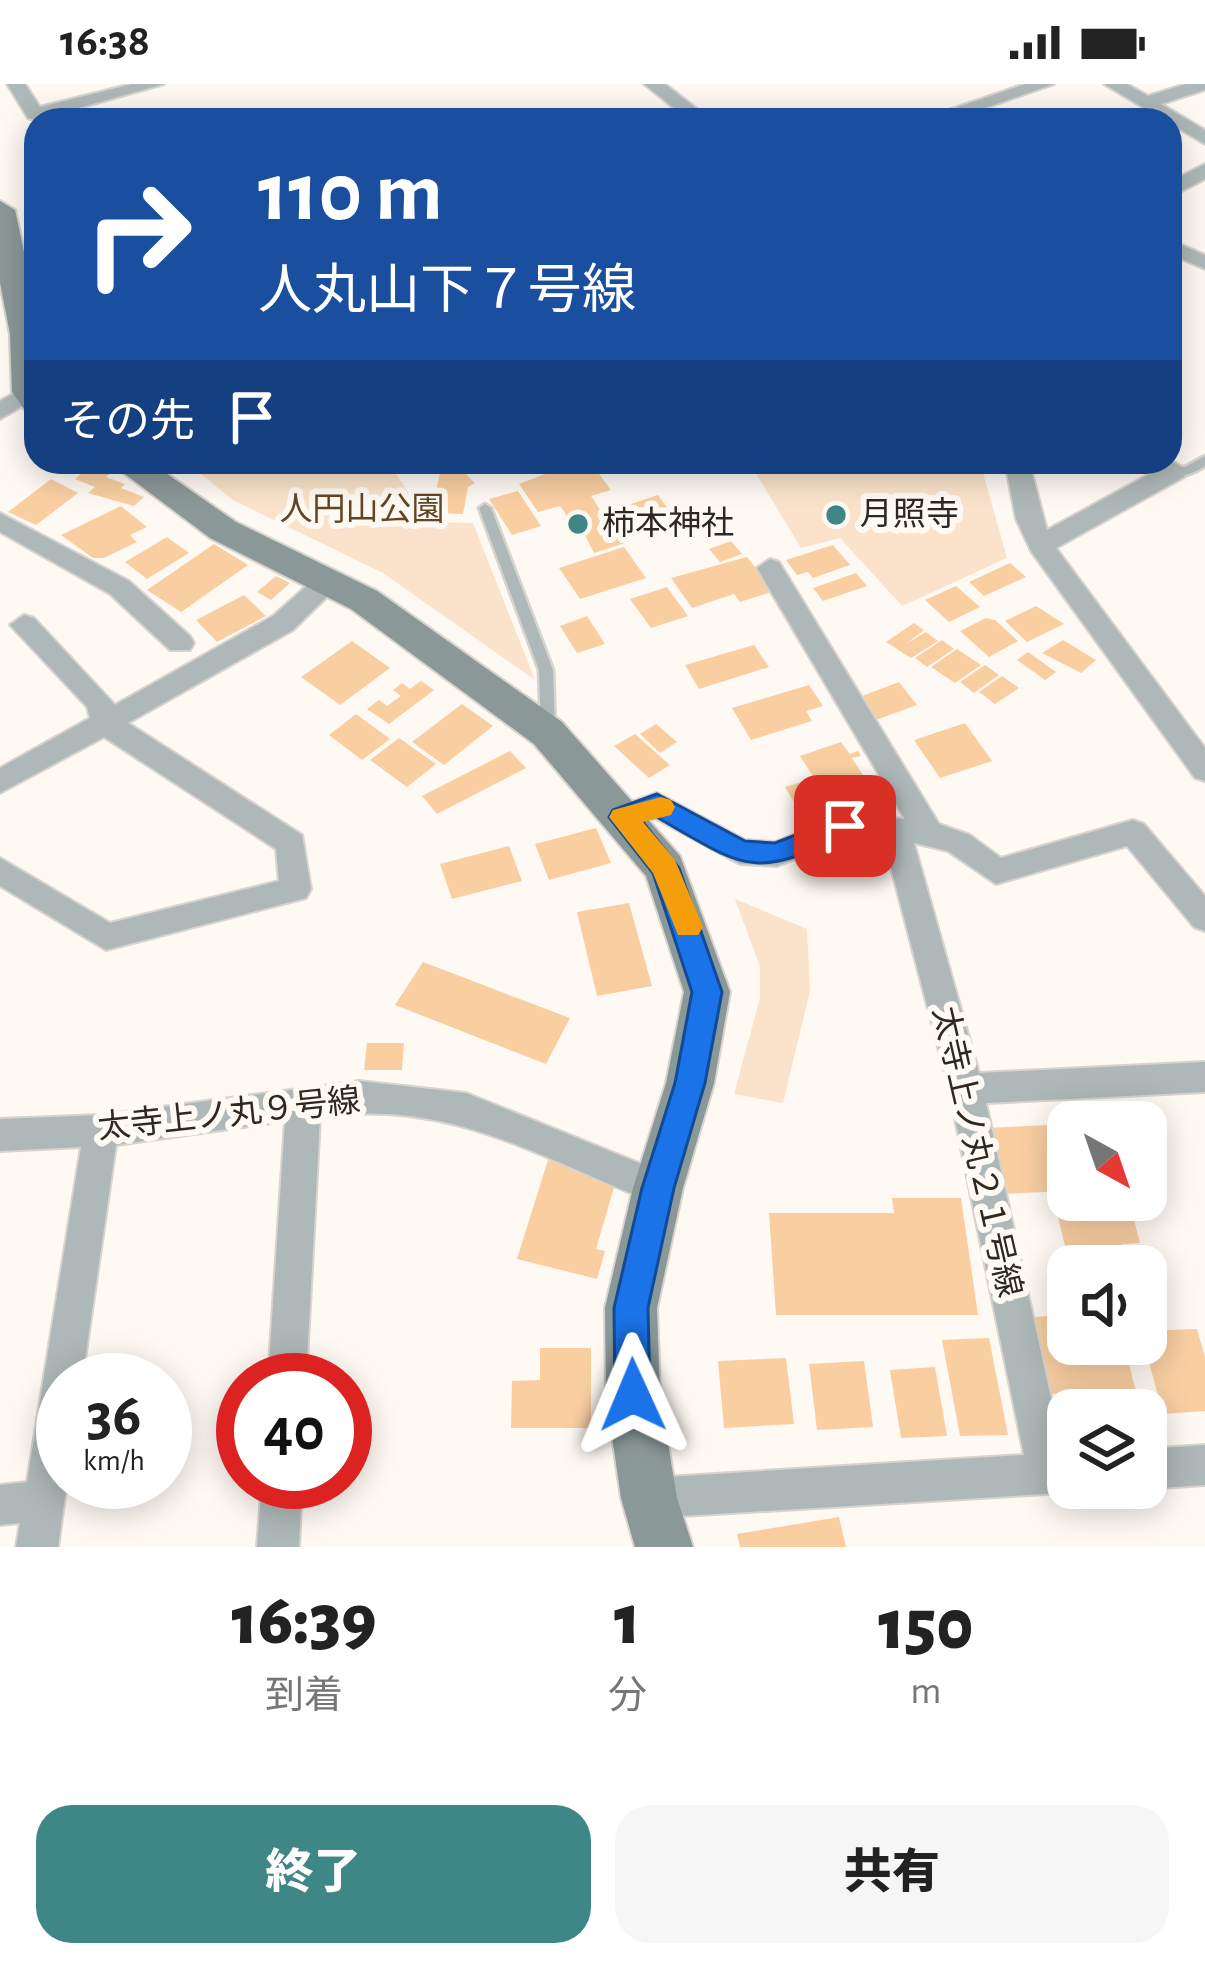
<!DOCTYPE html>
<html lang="ja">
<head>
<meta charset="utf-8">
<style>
	body { margin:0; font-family:"Alegreya Sans","Noto Sans JP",sans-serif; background:#f6f6f6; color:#222; height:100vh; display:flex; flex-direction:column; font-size:45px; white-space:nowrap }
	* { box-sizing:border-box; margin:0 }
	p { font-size:39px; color:#767676 }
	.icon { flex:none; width:66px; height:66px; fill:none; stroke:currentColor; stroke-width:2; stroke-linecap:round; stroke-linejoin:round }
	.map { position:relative; height:1463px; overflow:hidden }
	.panel { display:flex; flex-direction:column; background:#fff; flex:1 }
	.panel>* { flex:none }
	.hud { position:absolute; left:24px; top:24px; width:1158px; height:366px; border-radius:36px; box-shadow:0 6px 30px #0003; background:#1a4fa0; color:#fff; overflow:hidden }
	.needle { width:78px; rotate:140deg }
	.tools { position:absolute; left:1047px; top:1017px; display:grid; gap:24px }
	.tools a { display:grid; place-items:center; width:120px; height:120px; border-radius:24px; background:#fff; box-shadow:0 6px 30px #0003; font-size:60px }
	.speed { position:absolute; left:36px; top:1269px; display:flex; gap:24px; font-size:60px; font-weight:700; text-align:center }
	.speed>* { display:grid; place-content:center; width:156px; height:156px; border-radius:50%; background:#fff; box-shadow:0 6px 30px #0003; line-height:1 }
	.speed small { font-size:30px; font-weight:400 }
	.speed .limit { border:18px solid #d22; background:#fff; color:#111 }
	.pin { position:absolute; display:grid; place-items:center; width:102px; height:102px; color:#fff; margin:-51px; border-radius:24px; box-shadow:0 6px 18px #0006 }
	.me { position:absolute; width:132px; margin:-66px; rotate:359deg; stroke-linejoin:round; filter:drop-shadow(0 0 9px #0008) }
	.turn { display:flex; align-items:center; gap:42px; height:252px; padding:0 36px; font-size:54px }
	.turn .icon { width:156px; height:156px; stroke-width:2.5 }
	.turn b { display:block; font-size:84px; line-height:102px }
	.then { display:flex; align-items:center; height:114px; padding:0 36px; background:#0003; gap:24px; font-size:45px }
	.eta { display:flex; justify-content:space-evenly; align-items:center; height:204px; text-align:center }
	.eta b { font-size:72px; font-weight:800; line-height:84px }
	.action { display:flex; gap:24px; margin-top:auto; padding:24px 36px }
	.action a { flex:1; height:138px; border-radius:36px; background:#3e8786; color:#fff; font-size:48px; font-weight:800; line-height:138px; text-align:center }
	.action a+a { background:#f6f6f6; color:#222 }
	.status { display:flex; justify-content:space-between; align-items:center; height:84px; padding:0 60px; background:#fff; direction:ltr }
	.status svg { height:33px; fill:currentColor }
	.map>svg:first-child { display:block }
	.green { fill:#fae3ca }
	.building { fill:#f9cfa2 }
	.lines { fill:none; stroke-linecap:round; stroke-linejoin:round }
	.lane-casing { stroke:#d8d3ce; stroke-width:5 }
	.street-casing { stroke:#d8d3ce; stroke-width:4 }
	.secondary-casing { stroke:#d8d3ce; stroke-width:4 }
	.lane { fill:#afb8b8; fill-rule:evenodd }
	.street { fill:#afb8b8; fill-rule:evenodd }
	.secondary { fill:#8a9897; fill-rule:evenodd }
	.route { fill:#1a73e8; stroke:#114b97; stroke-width:3 }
	.slow { fill:#f59e0b }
	.poi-dot { fill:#3e8786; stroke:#fef9f3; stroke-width:4.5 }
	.labels { text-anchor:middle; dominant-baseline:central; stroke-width:12; stroke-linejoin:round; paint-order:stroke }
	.park-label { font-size:33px; fill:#624524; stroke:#fef9f3 }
	.poi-label { font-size:33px; fill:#2d2823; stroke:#fef9f3; text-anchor:start }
	.street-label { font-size:33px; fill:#2d2823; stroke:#fef9f3 }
</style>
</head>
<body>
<div class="status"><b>16:38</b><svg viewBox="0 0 49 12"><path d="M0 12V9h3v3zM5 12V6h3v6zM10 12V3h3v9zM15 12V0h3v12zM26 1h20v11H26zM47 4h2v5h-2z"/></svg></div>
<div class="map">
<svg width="1205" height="1463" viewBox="0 0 1205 1463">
	<rect width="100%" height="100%" fill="#fef9f3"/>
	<g class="green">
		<path d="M186 378H388L428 438 473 439 535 596 383 489 233 416Z"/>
		<path d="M749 378H980L1007 474 902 522 840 454 801 464Z"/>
		<path d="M735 815 807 845 810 907 783 1019 734 1010 760 914V883Z"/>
	</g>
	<g class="building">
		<path d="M62 378H82L110 389 106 393 125 400 121 404 144 413 134 422 88 409 95 403 75 395 84 387Z"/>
		<path d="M590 378 611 406 591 412 603 430 597 431 605 443 613 441 625 459 594 469 578 437 572 439 560 422 538 428 519 400 566 382Z"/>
		<path d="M441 384 461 385 475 399 468 403 463 430 441 429 445 408 436 407Z"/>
		<path d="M51 395 78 409 36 441 8 428Z"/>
		<path d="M518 407 541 442 512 451 489 415Z"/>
		<path d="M658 411 680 441 647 452 625 422Z"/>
		<path d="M121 422 147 443 130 451 137 458 104 474H93L61 451Z"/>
		<path d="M167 453 189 469 147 495 125 478Z"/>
		<path d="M731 457 742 470 720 478 709 465Z"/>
		<path d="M214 460 248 481 181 528 147 506Z"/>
		<path d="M833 461 850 481 813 494 808 488 797 491 786 476Z"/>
		<path d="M624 463 646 494 580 515 559 484Z"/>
		<path d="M747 473 774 507 740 518 734 510 692 524 671 494Z"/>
		<path d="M1010 479 1026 493 984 512 969 498Z"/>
		<path d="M856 489 867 502 823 517 813 504Z"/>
		<path d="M276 492 290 499 271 516 257 508Z"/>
		<path d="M956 502 980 523 949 538 925 516Z"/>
		<path d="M667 503 688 532 651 544 630 515Z"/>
		<path d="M244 511 266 532 217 558 196 536Z"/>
		<path d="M1036 522 1064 540 1027 558 1005 537Z"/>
		<path d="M587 532 605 560 577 569 560 542Z"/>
		<path d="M986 534 995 536 1018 557 989 573 960 547Z"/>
		<path d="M914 539 924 546 906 560 926 548 938 557 911 574 886 558Z"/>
		<path d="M942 556 954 565 927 583 915 574Z"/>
		<path d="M1063 556 1096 576 1081 589 1042 569Z"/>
		<path d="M352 557 390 584 340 621 301 593Z"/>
		<path d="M754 561 769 583 699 605 685 581Z"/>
		<path d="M957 565 981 581 955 599 931 583Z"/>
		<path d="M1028 568 1056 588 1045 596 1017 576Z"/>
		<path d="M985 581 999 591 974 609 960 598Z"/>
		<path d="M1002 592 1019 604 995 620 979 608Z"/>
		<path d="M421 597 434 606 389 640 367 625 379 616 387 622 401 612 393 606 402 599 410 605Z"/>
		<path d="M899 598 917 621 876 636 857 614Z"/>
		<path d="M809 601 823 622 806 627 812 637 751 656 732 624Z"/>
		<path d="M462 620 493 642 444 681 412 658Z"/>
		<path d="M356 630 390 655 362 676 329 651Z"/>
		<path d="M965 639 992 677 940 694 914 656Z"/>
		<path d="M656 640 677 658 660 669 640 650Z"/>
		<path d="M635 650 670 681 649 694 614 662Z"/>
		<path d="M399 654 436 680 407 703 370 676Z"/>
		<path d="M841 658 850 670 858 667 861 672 852 674 866 696 857 699 865 712 839 721 833 711 797 723 785 703 814 694 800 672Z"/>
		<path d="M510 667 526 684 437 730 422 712Z"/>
		<path d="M596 744 611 779 549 796 535 760Z"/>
		<path d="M509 762 522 797 452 815 440 780Z"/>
		<path d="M629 819 652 902 597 912 577 828Z"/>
		<path d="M423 878 570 934 546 980 395 921Z"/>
		<path d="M367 959H404L402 986H364Z"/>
		<path d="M1068 1040V1107L1002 1110 987 1044Z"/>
		<path d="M548 1076 617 1093 596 1165 605 1167 597 1195 517 1175Z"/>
		<path d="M892 1114H961L978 1231H776L769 1129H894Z"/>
		<path d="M1129 1117 1140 1159 1122 1160 1127 1182H1070L1055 1121Z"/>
		<path d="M1068 1231V1260H1124L1138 1316 1074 1319 1072 1309 1050 1310 1033 1233Z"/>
		<path d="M1197 1245 1205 1273V1327L1163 1330 1144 1260 1146 1247Z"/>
		<path d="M989 1254 1008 1351 960 1352 942 1256Z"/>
		<path d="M540 1264H591V1344H511L512 1297 540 1296Z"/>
		<path d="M786 1274 794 1340 724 1344 718 1277Z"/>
		<path d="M864 1277 873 1343 817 1346 809 1280Z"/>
		<path d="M935 1283 947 1352 901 1354 890 1286Z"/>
		<path d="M839 1433 846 1463H740L737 1450Z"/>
	</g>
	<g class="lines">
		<g class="lane-casing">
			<g id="lane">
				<path d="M1205 372V382C1194 389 1180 396 1169 387L1175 383H1185Z"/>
				<path d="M485 420 491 424 553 586 555 644 548 649 541 644 539 586 479 424Z"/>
			</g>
		</g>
		<g class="street-casing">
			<g id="street">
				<path d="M7 0H25L40 23 132 0H164L35 36 28 34Z"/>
				<path d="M644 0H665L711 36H689Z"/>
				<path d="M1025 0H1054L950 36H920Z"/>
				<path d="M1104 0H1127L1148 12 1186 0H1205V6L1161 20 1205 46V60Z"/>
				<path d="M1205 80V95L1170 113V98Z"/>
				<path d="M1170 156 1205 171V185L1170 170Z"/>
				<path d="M29 301 36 303V314L0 335V317Z"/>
				<path d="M1170 375 1187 387 1184 393 1056 464 1205 664V697L1195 694 1031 467 1016 435 1005 378H1029L1047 446 1155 387 1144 378Z"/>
				<path d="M0 429 129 497 190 552 194 559 190 566H170L110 510 0 448Z"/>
				<path d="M770 475 779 478 939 740 970 751 1001 774 1133 736 1144 740 1205 812V847L1194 843 1127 762 996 800 948 767 914 759 979 989 1205 978V1008L986 1019 1063 1369 1068 1371V1404H1075L1063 1409 649 1434 635 1428 629 1414 635 1400 649 1394 1024 1371 949 1005 884 757 847 755 777 782 740 780 655 734 623 745 612 741 608 733 612 725 657 709 745 756 775 758 845 731 905 735 757 484Z"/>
				<path d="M329 487 338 490 342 496 338 502 293 546 128 639 302 751 311 805 306 814 106 866 0 802V774L110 839 279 797 276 765 104 653 0 709V684L90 634 87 623 10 541 24 531 34 534 115 621 273 532 320 490Z"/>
				<path d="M359 997 466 1009 671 1092 676 1104 671 1116 658 1120C540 1075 452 1014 320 1033L306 1296H268L285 1037 116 1061 82 1296H63V1398H67L58 1463H16L20 1439 0 1441V1401L27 1398 81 1063 0 1067V1035L101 1031Z"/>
				<path d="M1205 1361V1401L1146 1405 1144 1404 1146 1365Z"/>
				<path d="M262 1398H302L299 1463H257Z"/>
			</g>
		</g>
		<g class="secondary-casing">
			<g id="secondary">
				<path d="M0 117 15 126 36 223V328L24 325 12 308 10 250 0 199Z"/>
				<path d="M109 378H150L236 438 377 507 562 638 680 772 730 908 714 999 683 1104 657 1224 660 1311 677 1414 693 1463H635L621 1414 606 1311 605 1224 633 1104 666 999 684 908 646 792 534 660 351 525 210 454Z"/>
			</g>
		</g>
		<use href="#lane" class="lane"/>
		<use href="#street" class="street"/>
		<use href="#secondary" class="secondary"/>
	</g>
	<path class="route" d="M657 710 745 757 775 759 845 732 859 742 855 750C749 793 753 789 655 732L642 737 679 784 722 908 705 999 674 1104 648 1224 650 1311 645 1324 633 1329 620 1324 615 1311 614 1224 642 1104 675 999 692 908 653 789 609 733 613 726Z"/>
	<path class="slow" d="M661 713 671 716 675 723 671 731 643 738 675 776 703 843 698 851H678L653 789 609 733 613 726Z"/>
	<g class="poi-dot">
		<circle cx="836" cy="431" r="12"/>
		<circle cx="578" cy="440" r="12"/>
	</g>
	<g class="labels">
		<g class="park-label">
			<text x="362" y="426">人円山公園</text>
		</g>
		<g class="poi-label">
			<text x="860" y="431">月照寺</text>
			<text x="602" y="440">柿本神社</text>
		</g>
		<g class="street-label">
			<text transform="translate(229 1031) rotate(-6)">太寺上ノ丸９号線</text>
			<text transform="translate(976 1068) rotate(77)">太寺上ノ丸２１号線</text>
		</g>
	</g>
</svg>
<div class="tools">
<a><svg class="needle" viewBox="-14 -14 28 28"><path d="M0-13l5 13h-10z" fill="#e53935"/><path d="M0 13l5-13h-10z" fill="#767676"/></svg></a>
<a><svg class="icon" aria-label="sound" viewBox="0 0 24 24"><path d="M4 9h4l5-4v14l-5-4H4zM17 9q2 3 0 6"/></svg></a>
<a><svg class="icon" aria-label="layers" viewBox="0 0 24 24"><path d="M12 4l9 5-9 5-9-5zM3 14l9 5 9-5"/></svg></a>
</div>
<div class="speed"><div>36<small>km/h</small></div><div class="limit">40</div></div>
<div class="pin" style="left:845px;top:742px;background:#d93025"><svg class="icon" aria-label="arrive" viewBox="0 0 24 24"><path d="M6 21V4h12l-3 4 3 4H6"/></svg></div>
<svg class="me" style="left:633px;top:1311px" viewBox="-20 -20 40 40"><path d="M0-17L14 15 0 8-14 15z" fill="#1a73e8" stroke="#fff" stroke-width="4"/></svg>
<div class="hud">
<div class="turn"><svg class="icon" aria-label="right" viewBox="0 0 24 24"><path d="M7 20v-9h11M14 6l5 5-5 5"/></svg><div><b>110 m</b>人丸山下７号線</div></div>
<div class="then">その先<svg class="icon" aria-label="arrive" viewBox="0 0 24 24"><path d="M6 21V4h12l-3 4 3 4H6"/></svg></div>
</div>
</div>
<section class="panel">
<div class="eta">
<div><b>16:39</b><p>到着</p></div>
<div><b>1</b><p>分</p></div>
<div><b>150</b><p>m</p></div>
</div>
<div class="action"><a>終了</a><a>共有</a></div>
</section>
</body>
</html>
